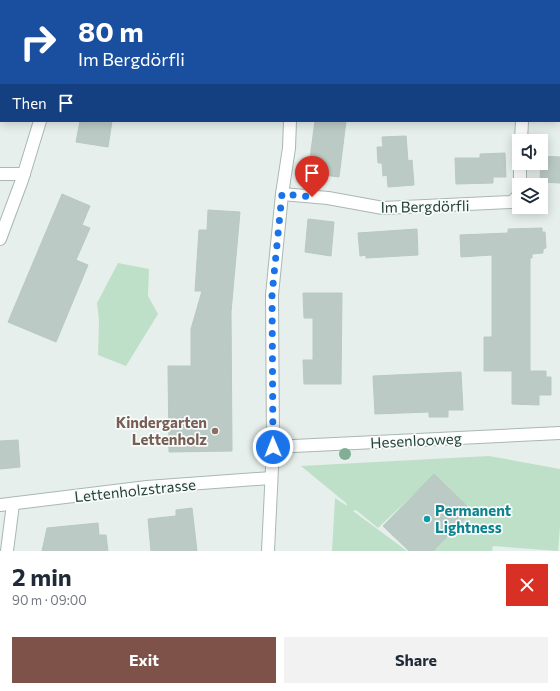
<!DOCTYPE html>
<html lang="en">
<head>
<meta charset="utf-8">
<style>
	body { margin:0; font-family:Commissioner,sans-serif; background:#f2f2f3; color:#1f2937; height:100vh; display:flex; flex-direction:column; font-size:15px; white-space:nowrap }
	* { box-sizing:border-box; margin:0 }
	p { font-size:13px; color:#747a83 }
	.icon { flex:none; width:22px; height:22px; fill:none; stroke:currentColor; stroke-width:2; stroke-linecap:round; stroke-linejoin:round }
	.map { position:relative; height:551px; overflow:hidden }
	.drawer { display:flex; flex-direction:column; background:#fff; flex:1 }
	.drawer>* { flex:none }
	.top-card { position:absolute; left:0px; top:0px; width:560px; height:122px; box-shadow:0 2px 10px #0003; background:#1a4fa0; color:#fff; overflow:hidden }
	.tools { position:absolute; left:512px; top:134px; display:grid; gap:8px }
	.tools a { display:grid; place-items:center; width:36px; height:36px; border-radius:0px; background:#fff; box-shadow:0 2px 10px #0003; font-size:20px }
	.pin { position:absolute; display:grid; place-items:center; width:34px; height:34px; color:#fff; margin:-41px -17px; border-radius:50% 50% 50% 0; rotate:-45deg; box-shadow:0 0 4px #0007 }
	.pin .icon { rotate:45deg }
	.me { position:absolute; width:44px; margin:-22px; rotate:359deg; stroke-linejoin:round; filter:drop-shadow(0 0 3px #0008) }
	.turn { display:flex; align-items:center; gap:14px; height:84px; padding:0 12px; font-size:18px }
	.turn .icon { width:52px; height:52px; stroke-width:2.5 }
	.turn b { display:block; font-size:28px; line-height:34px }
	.then { display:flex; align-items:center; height:38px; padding:0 12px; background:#0003; gap:8px; font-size:15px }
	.round { display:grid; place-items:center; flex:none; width:42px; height:42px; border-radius:0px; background:#f2f2f3 }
	.headline { display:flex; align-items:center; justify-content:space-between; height:68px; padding:0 12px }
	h1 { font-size:24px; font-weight:700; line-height:30px }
	.button { display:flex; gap:8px; margin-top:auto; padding:8px 12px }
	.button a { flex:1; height:46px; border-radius:0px; background:#7f5249; color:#fff; font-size:16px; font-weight:700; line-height:46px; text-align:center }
	.button a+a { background:#f2f2f3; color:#1f2937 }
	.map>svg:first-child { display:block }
	.green { fill:#bfe0c8 }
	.building { fill:#bbcac4; stroke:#b8c9c2 }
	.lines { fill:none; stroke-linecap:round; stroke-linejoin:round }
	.minor-casing { stroke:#a8b8b2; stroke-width:14 }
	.minor { stroke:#fff; stroke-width:12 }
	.tree { fill:#80af93 }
	.route { stroke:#1a73e8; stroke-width:7; stroke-dasharray:0 12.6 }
	.education-dot { fill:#8d6e63; stroke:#f7fbf9; stroke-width:1.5 }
	.culture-dot { fill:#0f9aa8; stroke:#f7fbf9; stroke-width:1.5 }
	.labels { text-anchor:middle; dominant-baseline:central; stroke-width:3.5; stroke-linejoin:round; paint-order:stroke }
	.street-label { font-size:15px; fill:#24423a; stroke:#f7fbf9 }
	.education-label { font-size:15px; font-weight:bold; fill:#785e54; stroke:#f7fbf9; text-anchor:end }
	.culture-label { font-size:15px; font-weight:bold; fill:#0d838f; stroke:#f7fbf9; text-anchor:start }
</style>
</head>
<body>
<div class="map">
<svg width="560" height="551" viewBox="0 0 560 551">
	<rect width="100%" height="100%" fill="#e6efeb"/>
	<g class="green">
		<path d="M118 263 149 269 148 296 158 314 126 366 98 355 99 320 97 303Z"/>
		<path d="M489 456 560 469V526L558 551 493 546 492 551H433L472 511 434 475 378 528 356 510 353 511 407 551H332L335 498 347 506 346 503 301 466Z"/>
	</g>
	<g class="building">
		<path d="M80 121H112L108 147 76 142Z"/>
		<path d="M315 121H346L339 177 308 173Z"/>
		<path d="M406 136 408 161 412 160 414 185 388 187 387 175 383 176 382 163H378L377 147H383L382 137Z"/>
		<path d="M505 153 506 177H493V183L456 184 455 158H480V154Z"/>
		<path d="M541 156 560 157V183L540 182Z"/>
		<path d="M62 194 90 206 82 225 90 228 76 260 88 265 56 342 8 322Z"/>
		<path d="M208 210 240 212 231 312 232 451 169 452 168 366H191V329L202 291H195L199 230H207Z"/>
		<path d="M308 219 334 222 331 256 305 252Z"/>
		<path d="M542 228V232H545L546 248 543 249V253L532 254V258H530V371H546V377H551V395H539V405L512 404V371H484V337H492V255L461 257 460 235 508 233V229Z"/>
		<path d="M417 229 418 255 366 258V255L360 256 358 233Z"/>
		<path d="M303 293H342L341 384H304L303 360H313V318H304Z"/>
		<path d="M461 372 463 410H448V417H429V412L375 414 373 376Z"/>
		<path d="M18 440 20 467 0 469V441Z"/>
		<path d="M434 474 472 511 433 551H409L383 526Z"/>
		<path d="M192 508 197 551H151L148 519 176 516V510Z"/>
		<path d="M98 523 99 535H106L108 551H42L47 528Z"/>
	</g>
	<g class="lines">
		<g class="minor-casing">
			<g id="minor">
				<path d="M59 1V0"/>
				<path d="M304 1V0"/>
				<path d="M521 141 522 121"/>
				<path d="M0 174H24"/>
				<path d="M520 185V163"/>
				<path d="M282 194 328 198 383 208 512 202 519 195"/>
				<path d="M0 239 22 180 40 121"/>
				<path d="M273 447 560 433"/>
				<path d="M0 505 147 487 271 478"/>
				<path d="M7 551 13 504"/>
				<path d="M268 551 273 447 272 295 282 194 289 148 290 121"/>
			</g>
		</g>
		<use href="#minor" class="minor"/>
	</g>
	<circle class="tree" cx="345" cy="454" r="6"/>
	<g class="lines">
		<path class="route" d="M273 447 272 295 282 194 312 197"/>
	</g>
	<circle class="education-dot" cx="215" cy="431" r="4"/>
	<circle class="culture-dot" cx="427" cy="519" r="4"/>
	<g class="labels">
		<g class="street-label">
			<text transform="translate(425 206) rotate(-1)">Im Bergdörfli</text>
			<text transform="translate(416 440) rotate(-3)">Hesenlooweg</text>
			<text transform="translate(135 490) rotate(-6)">Lettenholzstrasse</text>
		</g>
		<g class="education-label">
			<text x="207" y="422">Kindergarten<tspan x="207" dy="17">Lettenholz</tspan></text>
		</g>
		<g class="culture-label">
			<text x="435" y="510">Permanent<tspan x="435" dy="17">Lightness</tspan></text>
		</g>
	</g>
</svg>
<div class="tools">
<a><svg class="icon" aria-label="sound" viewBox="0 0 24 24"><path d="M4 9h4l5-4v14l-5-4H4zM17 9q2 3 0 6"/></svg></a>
<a><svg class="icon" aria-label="layers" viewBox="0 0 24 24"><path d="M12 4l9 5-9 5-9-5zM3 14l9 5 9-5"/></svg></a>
</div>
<div class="pin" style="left:312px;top:197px;background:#d93025"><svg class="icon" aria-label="arrive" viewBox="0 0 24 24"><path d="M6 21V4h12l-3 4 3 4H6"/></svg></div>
<svg class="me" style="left:273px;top:447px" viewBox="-20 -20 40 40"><circle r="17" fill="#1a73e8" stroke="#fff" stroke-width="3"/><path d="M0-11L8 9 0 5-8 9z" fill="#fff"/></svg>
<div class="top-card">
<div class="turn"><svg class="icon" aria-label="right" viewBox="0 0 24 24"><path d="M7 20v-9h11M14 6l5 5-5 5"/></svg><div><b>80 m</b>Im Bergdörfli</div></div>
<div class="then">Then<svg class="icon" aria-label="arrive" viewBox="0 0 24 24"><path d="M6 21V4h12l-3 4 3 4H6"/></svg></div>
</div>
</div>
<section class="drawer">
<div class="headline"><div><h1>2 min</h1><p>90 m · 09:00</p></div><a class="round" style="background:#d93025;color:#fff"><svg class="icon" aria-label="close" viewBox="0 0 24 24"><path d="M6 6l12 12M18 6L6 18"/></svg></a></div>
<div class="button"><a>Exit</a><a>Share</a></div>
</section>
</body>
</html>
